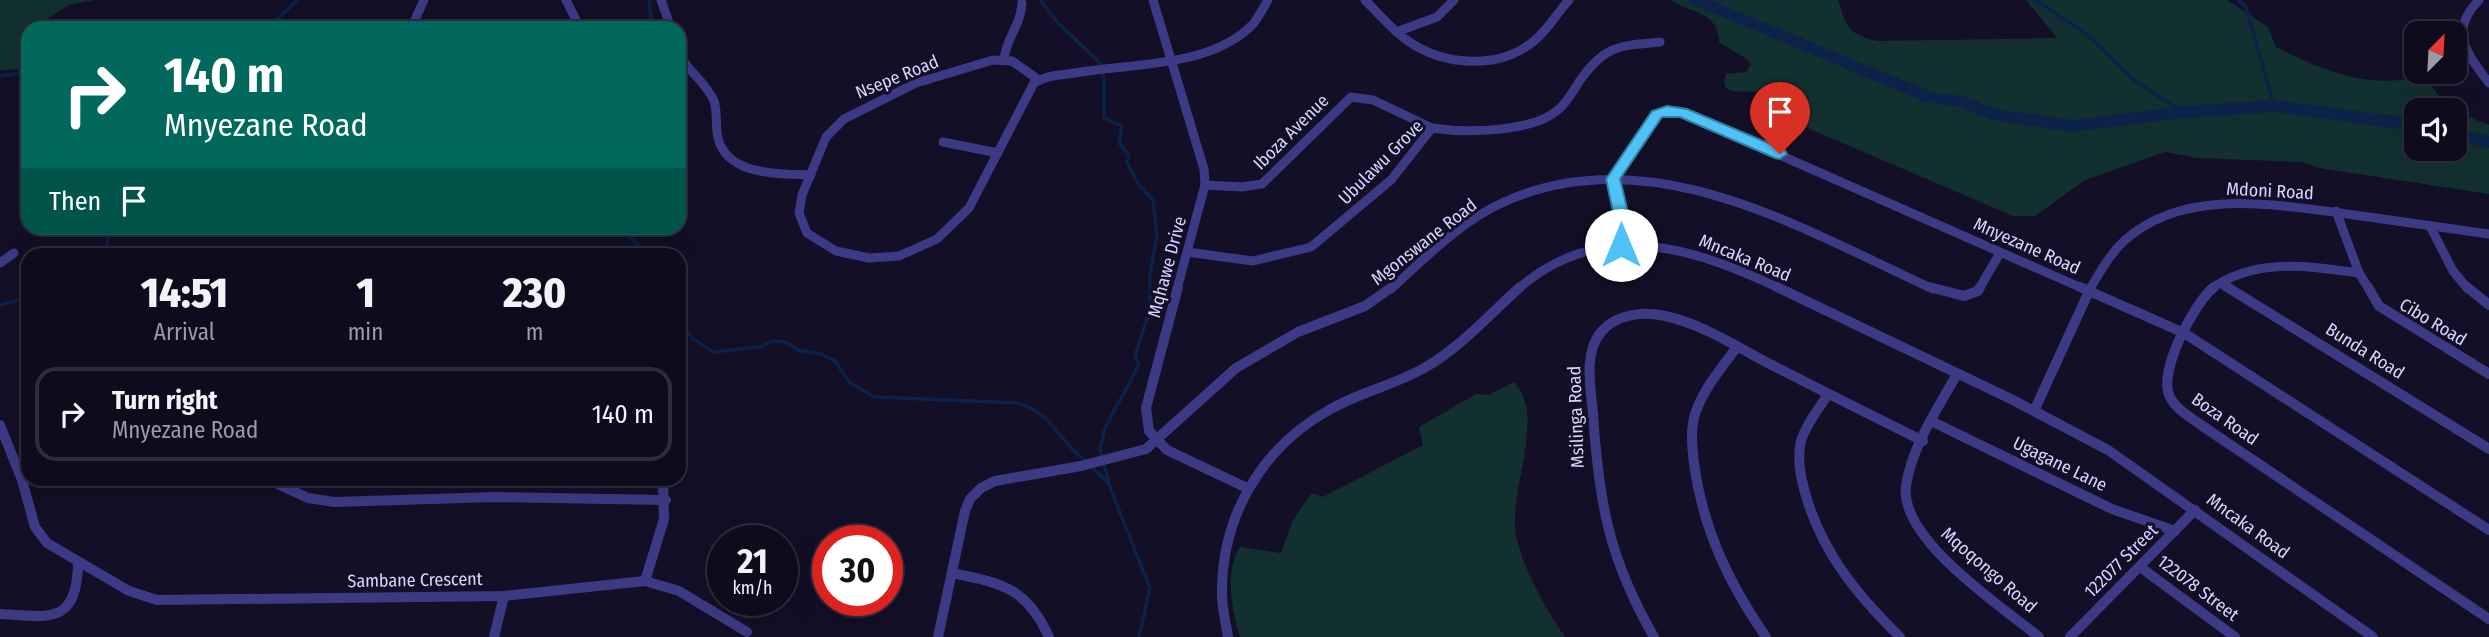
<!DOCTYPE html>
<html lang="en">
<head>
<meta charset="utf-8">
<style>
	body { margin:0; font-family:"Fira Sans Condensed",sans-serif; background:#171425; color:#f1f3f6; height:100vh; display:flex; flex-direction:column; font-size:26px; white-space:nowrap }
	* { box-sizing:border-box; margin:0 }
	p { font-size:23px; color:#9b9ba3 }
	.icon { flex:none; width:38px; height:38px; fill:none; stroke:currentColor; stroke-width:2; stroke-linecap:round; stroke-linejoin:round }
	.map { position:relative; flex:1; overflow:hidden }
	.panel { position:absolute; left:21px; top:248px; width:665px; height:238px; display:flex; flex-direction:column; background:#0e0b1c; border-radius:21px; box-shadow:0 7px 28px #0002,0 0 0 2px #2e2b3b }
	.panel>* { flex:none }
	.top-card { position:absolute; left:21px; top:21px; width:665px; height:214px; border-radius:21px; box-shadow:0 7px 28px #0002,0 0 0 2px #2e2b3b; background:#00695c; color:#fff; overflow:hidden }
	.needle { width:46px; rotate:24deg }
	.tools { position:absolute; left:2404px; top:21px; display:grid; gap:14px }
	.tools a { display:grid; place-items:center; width:63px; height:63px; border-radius:14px; background:#0e0b1c; box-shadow:0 7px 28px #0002,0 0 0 2px #2e2b3b; font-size:35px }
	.speed { position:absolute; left:707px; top:525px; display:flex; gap:14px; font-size:35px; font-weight:700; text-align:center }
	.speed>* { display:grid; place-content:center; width:91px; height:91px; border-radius:50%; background:#0e0b1c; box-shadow:0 7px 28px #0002,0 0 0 2px #2e2b3b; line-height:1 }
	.speed small { font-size:18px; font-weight:400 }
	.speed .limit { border:10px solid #d22; background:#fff; color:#111 }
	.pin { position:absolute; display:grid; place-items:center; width:60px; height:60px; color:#fff; margin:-72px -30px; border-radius:50% 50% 50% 0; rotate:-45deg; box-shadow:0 0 7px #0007 }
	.pin .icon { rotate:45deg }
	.me { position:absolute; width:77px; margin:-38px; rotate:0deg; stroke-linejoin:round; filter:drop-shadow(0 0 5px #0008) }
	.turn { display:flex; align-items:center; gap:24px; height:147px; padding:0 28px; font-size:32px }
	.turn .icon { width:91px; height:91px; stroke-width:2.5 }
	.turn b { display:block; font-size:49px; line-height:60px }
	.then { display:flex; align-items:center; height:66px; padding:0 28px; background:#0003; gap:14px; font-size:26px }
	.eta { display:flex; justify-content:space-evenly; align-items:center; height:119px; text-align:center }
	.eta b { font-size:42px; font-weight:800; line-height:49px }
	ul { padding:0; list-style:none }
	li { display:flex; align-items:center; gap:21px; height:94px; margin:0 14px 10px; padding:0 14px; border:4px solid #2e2b3b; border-radius:21px }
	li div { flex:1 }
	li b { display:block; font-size:26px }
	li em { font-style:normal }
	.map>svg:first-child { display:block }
	.green { fill:#12302f; fill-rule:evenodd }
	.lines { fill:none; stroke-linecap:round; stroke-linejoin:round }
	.stream { stroke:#0c2248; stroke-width:3.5 }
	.river { fill:#0c2248; fill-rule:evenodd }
	.street-far1 { stroke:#3d3a85; stroke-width:9 }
	.street { stroke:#3d3a85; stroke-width:10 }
	.route { fill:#4fc3f7; stroke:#337fa1; stroke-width:2 }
	.labels { text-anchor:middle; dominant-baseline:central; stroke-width:6; stroke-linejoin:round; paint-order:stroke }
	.street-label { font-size:18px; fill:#d9d4ff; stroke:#130f26 }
</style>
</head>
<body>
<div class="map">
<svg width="2489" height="637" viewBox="0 0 2489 637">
	<rect width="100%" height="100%" fill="#130f26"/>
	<g class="green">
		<path d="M0 0H94L69 5 33 28H28V68L0 71Z"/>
		<path d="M1671 0H1838C1847 27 1847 33 1876 41L2057 38 2026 0H2227L2268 27 2276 47C2316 67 2361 87 2407 79L2410 74 2406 44 2415 49 2417 72H2425C2434 100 2462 115 2489 125V194L2319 168 2303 162 2197 158 2165 152 2085 180 2035 216H2013L1791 121C1783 111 1774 96 1761 93 1749 89 1738 95 1726 88L1724 83 1726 74 1746 72 1751 64 1748 60 1719 42C1718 11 1692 14 1671 0ZM2417 110H2455V149H2417Z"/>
		<path d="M1514 382C1547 415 1508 491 1516 535 1523 569 1545 608 1565 637H1240C1232 611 1224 571 1240 547L1281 553 1293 520 1312 493 1323 497 1423 445 1419 427 1476 394 1489 395Z"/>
	</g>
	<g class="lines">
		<g class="stream">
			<path d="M1040 0 1059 24 1100 63 1104 79V118L1122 126 1119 143 1129 156 1127 163 1139 185 1153 200 1157 235 1150 274V309L1135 356 1139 365 1105 428 1100 449 1111 490 1150 588 1139 637"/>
			<path d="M2035 0 2084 32 2135 81 2184 112"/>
			<path d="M2238 0 2246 7 2274 106"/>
			<path d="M267 28 298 0"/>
			<path d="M644 28 651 18 649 0"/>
			<path d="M0 76 28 72"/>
			<path d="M624 228 626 234 642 248 635 256"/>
			<path d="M106 256 108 228"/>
			<path d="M0 305 28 298"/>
			<path d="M679 316 692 338 713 352 760 347 773 341 786 342 798 350 821 354 835 361 850 383 874 397 1018 403C1058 417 1056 440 1087 462"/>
			<path d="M1092 467 1109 484"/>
		</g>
		<g class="river">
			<path d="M1688 0H1710L1934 93 1963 96 1995 109 2073 120 2184 106 2274 100 2417 119V131L2274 112 2184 118 2073 132 1992 120 1960 107 1925 102 1690 3Z"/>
			<path d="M2455 128 2489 136V148L2455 140Z"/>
		</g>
		<g class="street-far1">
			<path d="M566 0 580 28"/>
			<path d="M661 0 671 28"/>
			<path d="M1153 0 1204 169 1205 185 1177 289"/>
			<path d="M1365 0C1379 14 1392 30 1408 41 1444 66 1499 70 1534 41 1548 30 1557 13 1569 0"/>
			<path d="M2479 0C2448 31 2467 54 2489 83"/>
			<path d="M401 28 414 22 424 0"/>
			<path d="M1396 32 1437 17 1454 0"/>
			<path d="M679 53C687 71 706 82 714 101 718 113 715 126 718 138 727 176 780 174 811 175"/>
			<path d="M1004 59C1006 38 1021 25 1022 3"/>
			<path d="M1039 80 1012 61 993 60 916 83 844 119 826 137 802 195 799 213 807 233 836 251 869 258 899 256 937 239 969 208 1034 83C1048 74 1065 75 1081 72 1136 63 1213 67 1254 23 1259 16 1264 7 1268 0"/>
			<path d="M943 142 998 153"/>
			<path d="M1205 185 1242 187 1262 184 1351 97 1373 100 1432 128"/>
			<path d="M2336 211 2359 273 2369 289"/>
			<path d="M2430 226 2453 271 2468 289"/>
			<path d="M1628 245 1613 179 1657 114 1667 110 1682 112 2084 289"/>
			<path d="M1187 252 1253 261 1311 247 1391 180 1432 128C1464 133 1533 133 1559 109 1568 101 1574 89 1581 79 1606 44 1621 46 1660 42"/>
			<path d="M0 263 14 253"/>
			<path d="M2222 284 2230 289"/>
			<path d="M1391 289C1425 258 1461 221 1504 202 1650 136 1802 229 1933 289"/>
			<path d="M1518 289C1600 217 1693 247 1781 289"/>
			<path d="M1979 289 2000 253"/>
			<path d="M2090 289C2100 272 2110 254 2124 241 2182 188 2270 204 2340 213 2390 220 2439 227 2489 234"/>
			<path d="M2211 289C2255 257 2309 266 2359 273"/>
		</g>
		<g class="street">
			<path d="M1178 287 1146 408 1149 431 1167 450 1247 488"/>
			<path d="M1777 287 2013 400 2108 450 2373 637"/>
			<path d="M1929 287 1964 296 1978 291 1980 287"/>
			<path d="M2080 287 2184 333 2489 530"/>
			<path d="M2214 287C2194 303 2159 370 2169 395 2175 409 2190 417 2201 425L2489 619"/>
			<path d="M2227 287 2489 449"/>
			<path d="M2368 287 2379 306 2489 374"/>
			<path d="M2467 287 2489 305"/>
			<path d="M1737 347C1722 367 1705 387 1696 411 1690 428 1692 446 1694 464 1703 529 1729 584 1766 637"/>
			<path d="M1957 374C1938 408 1912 446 1906 486 1899 539 2001 606 2039 637"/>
			<path d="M1828 394C1819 409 1806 424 1801 441 1797 457 1800 474 1804 489 1820 550 1856 594 1900 637"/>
			<path d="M2034 411 2091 287"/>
			<path d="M1933 422 2112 509 2175 531"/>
			<path d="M0 425 22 480 35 527 47 543 129 591 157 600 504 596 645 581 679 591 747 632"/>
			<path d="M269 480 308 498 334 502 496 497 666 500"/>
			<path d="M2140 567 2235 637"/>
			<path d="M952 573C1002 583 1027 588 1049 637"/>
			<path d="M645 581 664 519 663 480"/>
			<path d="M0 614C49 617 77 625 78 563"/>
			<path d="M494 637 504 596"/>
			<path d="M938 637 965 511 970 499 981 488 995 481 1081 466 1146 449 1236 368 1298 332 1365 306 1392 287"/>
			<path d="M1228 637C1226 623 1222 609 1222 595 1221 517 1261 448 1329 410 1360 392 1395 385 1426 367 1462 346 1490 314 1520 287"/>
			<path d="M1654 637C1609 559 1599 503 1593 414 1591 388 1583 354 1601 332 1616 314 1643 311 1665 316 1702 324 1734 345 1766 362 1818 389 1871 415 1923 441"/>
			<path d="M2070 637 2195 510"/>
		</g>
	</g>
	<path class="route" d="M1667 106 1687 109 1785 150 1787 154 1780 159 1775 158 1680 117H1662L1620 179 1636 245 1628 251 1616 249 1614 245 1619 240 1606 179 1652 111Z"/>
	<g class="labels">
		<g class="street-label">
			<text transform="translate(897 77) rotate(-22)">Nsepe Road</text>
			<text transform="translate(1291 132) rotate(-45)">Iboza Avenue</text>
			<text transform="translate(1381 162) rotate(-45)">Ubulawu Grove</text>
			<text transform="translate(2270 191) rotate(3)">Mdoni Road</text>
			<text transform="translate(1424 242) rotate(-38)">Mgonswane Road</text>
			<text transform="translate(2027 246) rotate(24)">Mnyezane Road</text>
			<text transform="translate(1745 258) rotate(22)">Mncaka Road</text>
			<text transform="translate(1167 267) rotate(-75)">Mqhawe Drive</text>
			<text transform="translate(2433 322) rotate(31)">Cibo Road</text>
			<text transform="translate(2365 351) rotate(32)">Bunda Road</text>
			<text transform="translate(1576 417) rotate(-92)">Msilinga Road</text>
			<text transform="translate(2225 419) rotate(35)">Boza Road</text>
			<text transform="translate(2060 464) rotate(26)">Ugagane Lane</text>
			<text transform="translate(2248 526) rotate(36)">Mncaka Road</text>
			<text transform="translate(2121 561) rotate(-45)">122077 Street</text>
			<text transform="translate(1989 570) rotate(41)">Mqoqongo Road</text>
			<text transform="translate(415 580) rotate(-1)">Sambane Crescent</text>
			<text transform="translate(2198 588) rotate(37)">122078 Street</text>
		</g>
	</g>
</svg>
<div class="tools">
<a><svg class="needle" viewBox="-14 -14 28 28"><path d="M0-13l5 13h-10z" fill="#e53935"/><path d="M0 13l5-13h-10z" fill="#9b9ba3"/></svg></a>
<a><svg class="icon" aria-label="sound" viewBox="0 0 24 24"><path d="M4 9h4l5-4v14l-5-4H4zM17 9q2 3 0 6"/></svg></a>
</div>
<div class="speed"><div>21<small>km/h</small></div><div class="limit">30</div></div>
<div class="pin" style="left:1780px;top:154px;background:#d93025"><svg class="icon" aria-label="arrive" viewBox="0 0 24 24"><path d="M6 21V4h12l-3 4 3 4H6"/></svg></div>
<svg class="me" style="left:1621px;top:245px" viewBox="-20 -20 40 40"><circle r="19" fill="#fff"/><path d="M0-13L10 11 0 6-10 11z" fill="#4fc3f7"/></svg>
<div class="top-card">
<div class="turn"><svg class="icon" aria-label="right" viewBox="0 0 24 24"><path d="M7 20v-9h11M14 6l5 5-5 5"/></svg><div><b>140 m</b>Mnyezane Road</div></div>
<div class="then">Then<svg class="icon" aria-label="arrive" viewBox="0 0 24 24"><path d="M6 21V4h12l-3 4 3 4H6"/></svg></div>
</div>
<section class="panel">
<div class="eta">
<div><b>14:51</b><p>Arrival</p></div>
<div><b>1</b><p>min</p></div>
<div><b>230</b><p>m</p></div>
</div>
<ul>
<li><svg class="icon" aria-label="right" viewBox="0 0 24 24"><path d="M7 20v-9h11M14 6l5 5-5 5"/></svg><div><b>Turn right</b><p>Mnyezane Road</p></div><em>140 m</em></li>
</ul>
</section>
</div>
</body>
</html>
